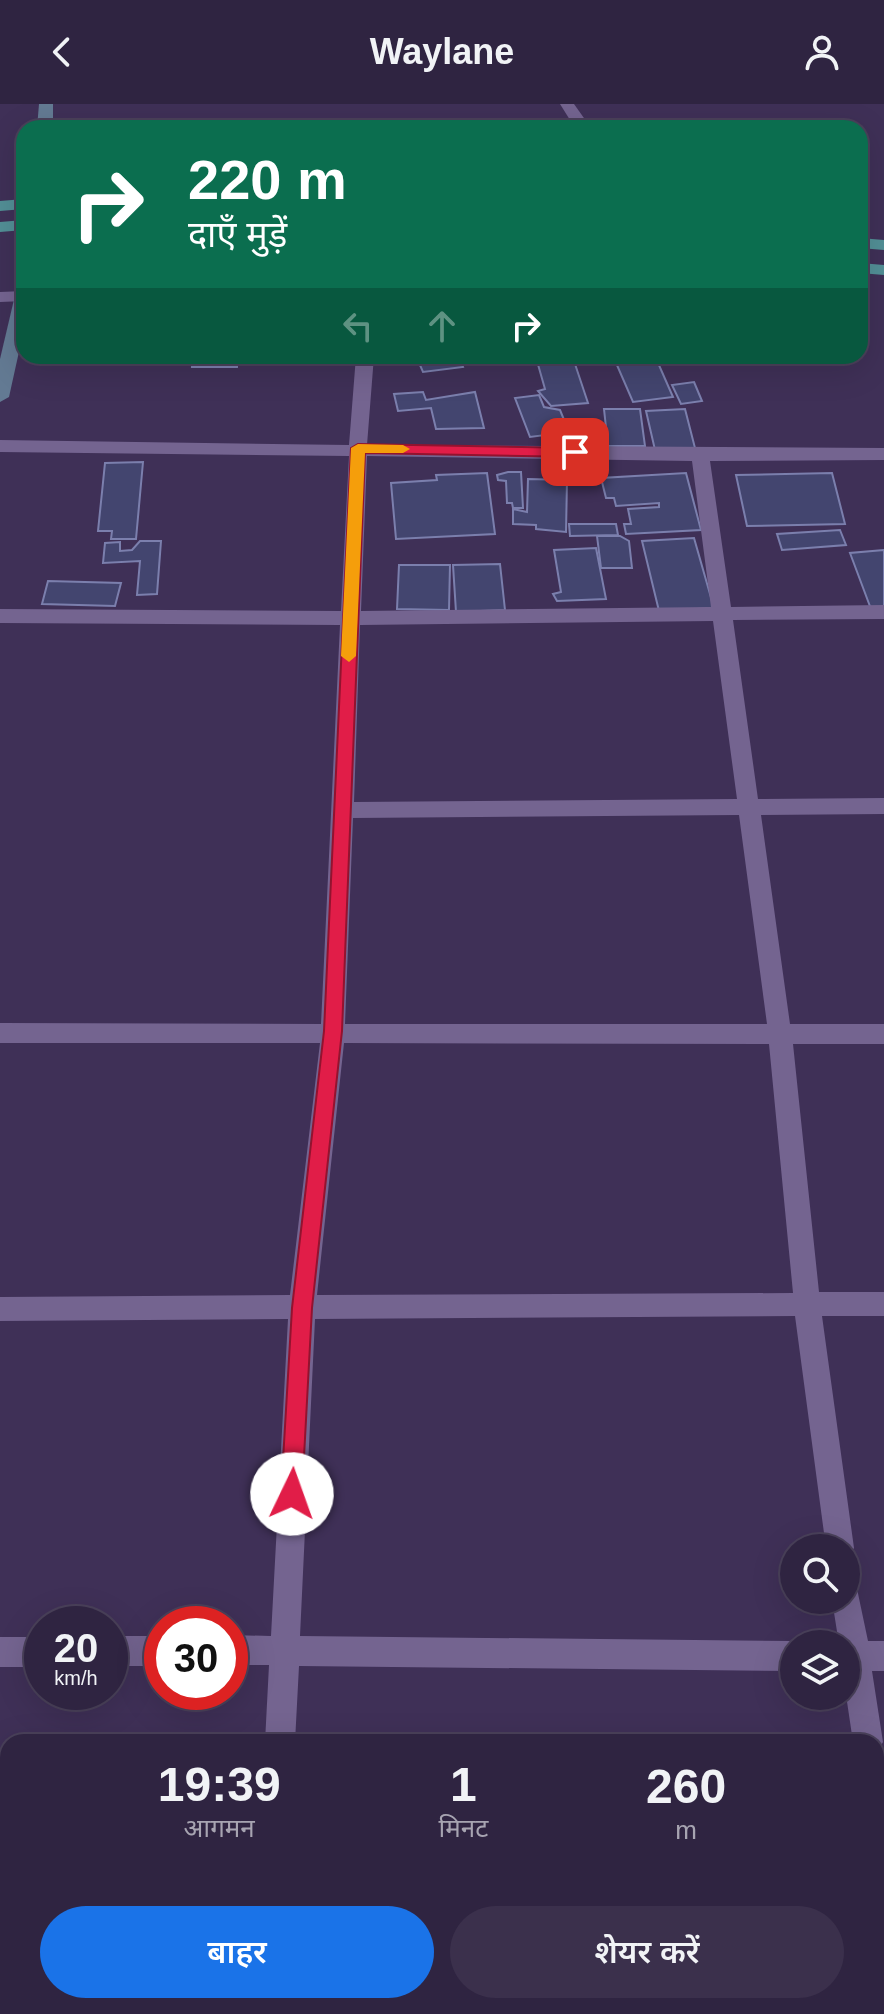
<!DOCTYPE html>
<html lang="hi">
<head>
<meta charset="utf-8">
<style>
	body { margin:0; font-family:Arial,"Noto Sans Devanagari",sans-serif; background:#3b304c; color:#f1f3f6; height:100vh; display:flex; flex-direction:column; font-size:30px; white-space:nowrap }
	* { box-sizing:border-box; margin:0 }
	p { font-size:26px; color:#a7a4b1 }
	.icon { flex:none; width:44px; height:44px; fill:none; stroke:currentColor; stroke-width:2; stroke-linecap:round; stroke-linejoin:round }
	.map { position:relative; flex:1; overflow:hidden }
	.details { position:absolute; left:0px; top:1630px; width:884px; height:280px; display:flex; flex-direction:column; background:#2f2441; border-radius:24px 24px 0 0; box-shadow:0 8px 32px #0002,0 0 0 2px #4a415a }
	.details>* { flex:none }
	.banner { position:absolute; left:16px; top:16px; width:852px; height:244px; border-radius:24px; box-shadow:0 8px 32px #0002,0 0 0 2px #4a415a; background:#0b6e4f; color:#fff; overflow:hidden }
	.tools { position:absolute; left:780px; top:1430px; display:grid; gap:16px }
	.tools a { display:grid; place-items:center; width:80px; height:80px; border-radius:50%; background:#2f2441; box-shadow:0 8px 32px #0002,0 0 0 2px #4a415a; font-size:40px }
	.speed { position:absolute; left:24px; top:1502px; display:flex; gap:16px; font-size:40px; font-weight:700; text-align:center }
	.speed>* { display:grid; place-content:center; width:104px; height:104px; border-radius:50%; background:#2f2441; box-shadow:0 8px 32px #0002,0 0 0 2px #4a415a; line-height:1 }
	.speed small { font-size:20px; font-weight:400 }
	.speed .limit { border:12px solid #d22; background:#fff; color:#111 }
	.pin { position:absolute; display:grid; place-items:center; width:68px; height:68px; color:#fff; margin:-34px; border-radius:16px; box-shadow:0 4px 12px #0006 }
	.me { position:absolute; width:88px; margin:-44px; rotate:3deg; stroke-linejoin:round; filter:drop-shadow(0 0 6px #0008) }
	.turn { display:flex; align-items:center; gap:28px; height:168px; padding:0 40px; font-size:36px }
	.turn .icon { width:104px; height:104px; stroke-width:2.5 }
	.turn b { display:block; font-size:56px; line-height:68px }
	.lanes { display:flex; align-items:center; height:76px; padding:0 40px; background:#0003; justify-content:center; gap:40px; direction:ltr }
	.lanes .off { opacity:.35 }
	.eta { display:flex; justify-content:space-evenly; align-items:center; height:136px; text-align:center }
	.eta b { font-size:48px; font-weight:600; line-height:56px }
	.primary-button { display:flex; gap:16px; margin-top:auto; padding:16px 40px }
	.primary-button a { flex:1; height:92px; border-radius:48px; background:#1a73e8; color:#fff; font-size:32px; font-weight:600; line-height:92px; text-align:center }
	.primary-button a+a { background:#3b304c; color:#f1f3f6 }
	header { display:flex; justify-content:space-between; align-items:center; height:104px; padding:0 40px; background:#2f2441; font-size:36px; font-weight:600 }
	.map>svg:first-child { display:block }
	.building { fill:#43456f; stroke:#7b7fad; stroke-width:2 }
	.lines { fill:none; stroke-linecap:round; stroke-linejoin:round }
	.street { fill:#746490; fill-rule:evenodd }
	.secondary { fill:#637a93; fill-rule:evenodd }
	.primary { fill:#528f96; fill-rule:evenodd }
	.route { fill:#e11d48; stroke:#92132f; stroke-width:2 }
	.slow { fill:#f59e0b }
</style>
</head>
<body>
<header><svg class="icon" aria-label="back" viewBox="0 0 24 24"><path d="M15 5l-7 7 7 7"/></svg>Waylane<svg class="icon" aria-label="person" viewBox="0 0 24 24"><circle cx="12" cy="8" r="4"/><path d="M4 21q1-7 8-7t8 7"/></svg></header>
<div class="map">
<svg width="884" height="1910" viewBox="0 0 884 1910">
	<rect width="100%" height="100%" fill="#3f3057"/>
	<g class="building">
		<path d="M193 252H238L237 263H192Z"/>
		<path d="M416 252H459L463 263 423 268Z"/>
		<path d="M613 252H655L673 293 633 298Z"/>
		<path d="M573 254 588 299 551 302 538 287 545 285 537 257Z"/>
		<path d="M694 278 702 297 681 300 672 281Z"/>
		<path d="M423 288 426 296 475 288 484 324 436 325 431 304 398 307 394 290Z"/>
		<path d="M539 291 544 303 560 306 569 328 530 333 515 294Z"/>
		<path d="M604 305H640L645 342H608Z"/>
		<path d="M685 305 695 344 655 346 646 307Z"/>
		<path d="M143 358 136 435H111L112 427H98L105 359Z"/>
		<path d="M508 368H521L523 404H513L512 399H507L506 377 498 376 497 371Z"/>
		<path d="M487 369 495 430 396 435 391 379 437 376 436 371Z"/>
		<path d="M686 369 701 426 626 430 624 420H631L628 405 659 403V399L616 402 614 394H606L601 374Z"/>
		<path d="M832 369 845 420 747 422 736 371Z"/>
		<path d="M528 375 567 376 566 428 536 425V421L513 420V405L527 408Z"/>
		<path d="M569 420H616L618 431 570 432Z"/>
		<path d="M840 426 846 441 782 446 777 430Z"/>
		<path d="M597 432H620L629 437 632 464H601Z"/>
		<path d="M694 434 714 504 659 507 642 437Z"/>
		<path d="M140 437H161L157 490 137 491 140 457 103 459 105 439 120 438V447L132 446Z"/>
		<path d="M596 444 606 495 557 497 553 490 561 488 554 446Z"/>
		<path d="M884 446V504L871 505 850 449Z"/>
		<path d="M500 460 505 506 456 508 453 461Z"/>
		<path d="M399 461H450L449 506 397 505Z"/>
		<path d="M48 477 121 479 115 502 42 500Z"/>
	</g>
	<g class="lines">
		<g class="street">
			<path d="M560 0H574L591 24H575Z"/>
			<path d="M24 187V197L0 198V188Z"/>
			<path d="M356 252H374L367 341 884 344V356L710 357 731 503 884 501V515L733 516 758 695 884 694V710L761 711 790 920H884V940H793L819 1188H884V1212H822L854 1444 846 1456V1444H826L795 1212 315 1215 300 1532 794 1537 801 1540H794V1567L299 1562 295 1638H265L269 1561H230V1531L271 1532 288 1215 0 1217V1193L290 1191 320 939H0V919L321 920 340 521 0 519V505L341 507 349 352 0 348V336L349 341ZM367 352 692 357 711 503 361 507ZM713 517 737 695 354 698 360 521ZM739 711 767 920H345L353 714ZM344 939 769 940 793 1189 317 1191Z"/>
			<path d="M846 1475 856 1480 868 1537H884V1567H872L883 1638 876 1650V1638H853L846 1591V1540H839L832 1496H846Z"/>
			<rect x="110" y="1532" width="52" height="30"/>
			<rect x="0" y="1533" width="42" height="30"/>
			<path d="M876 1671 884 1674V1752L876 1748Z"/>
			<rect x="253" y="1902" width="34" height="8"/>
		</g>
		<g class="secondary">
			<path d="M39 0H53V24H37Z"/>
			<path d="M24 182V225L9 293 0 298V255L16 187Z"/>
		</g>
		<g class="primary">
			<path d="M24 95V105L0 107V97Z"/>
			<path d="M24 116V126L0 128V118Z"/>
			<path d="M860 134 884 136V146L860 144Z"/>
			<path d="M860 159 884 161V171L860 169Z"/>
		</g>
	</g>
	<path class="route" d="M358 340 575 344 582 348 575 353 365 349 342 927 312 1204 302 1390 299 1398 292 1401 284 1398 281 1390 292 1204 324 927 351 344Z"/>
	<path class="slow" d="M358 340 403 341 410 345 403 349H365L356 552 349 558 341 552 351 344Z"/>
</svg>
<div class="tools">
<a><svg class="icon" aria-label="search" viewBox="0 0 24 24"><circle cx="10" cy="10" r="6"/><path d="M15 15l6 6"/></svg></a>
<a><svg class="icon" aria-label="layers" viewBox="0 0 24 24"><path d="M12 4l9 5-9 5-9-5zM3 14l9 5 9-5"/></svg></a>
</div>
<div class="speed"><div>20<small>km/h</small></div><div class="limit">30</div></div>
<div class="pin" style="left:575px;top:348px;background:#d93025"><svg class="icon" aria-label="arrive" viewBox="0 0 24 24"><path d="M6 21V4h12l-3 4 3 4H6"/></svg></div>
<svg class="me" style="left:292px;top:1390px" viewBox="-20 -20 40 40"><circle r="19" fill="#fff"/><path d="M0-13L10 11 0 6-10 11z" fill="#e11d48"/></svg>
<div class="banner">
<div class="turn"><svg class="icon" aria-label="right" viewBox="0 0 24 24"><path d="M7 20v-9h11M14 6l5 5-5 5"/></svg><div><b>220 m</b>दाएँ मुड़ें</div></div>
<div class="lanes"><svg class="icon off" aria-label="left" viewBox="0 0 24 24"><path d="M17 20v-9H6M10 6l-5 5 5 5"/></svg><svg class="icon off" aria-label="ahead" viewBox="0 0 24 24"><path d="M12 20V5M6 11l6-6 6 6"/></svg><svg class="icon" aria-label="right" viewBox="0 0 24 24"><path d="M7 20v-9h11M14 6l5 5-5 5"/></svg></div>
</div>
<section class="details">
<div class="eta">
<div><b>19:39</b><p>आगमन</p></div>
<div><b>1</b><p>मिनट</p></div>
<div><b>260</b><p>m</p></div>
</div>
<div class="primary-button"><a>बाहर</a><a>शेयर करें</a></div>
</section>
</div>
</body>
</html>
